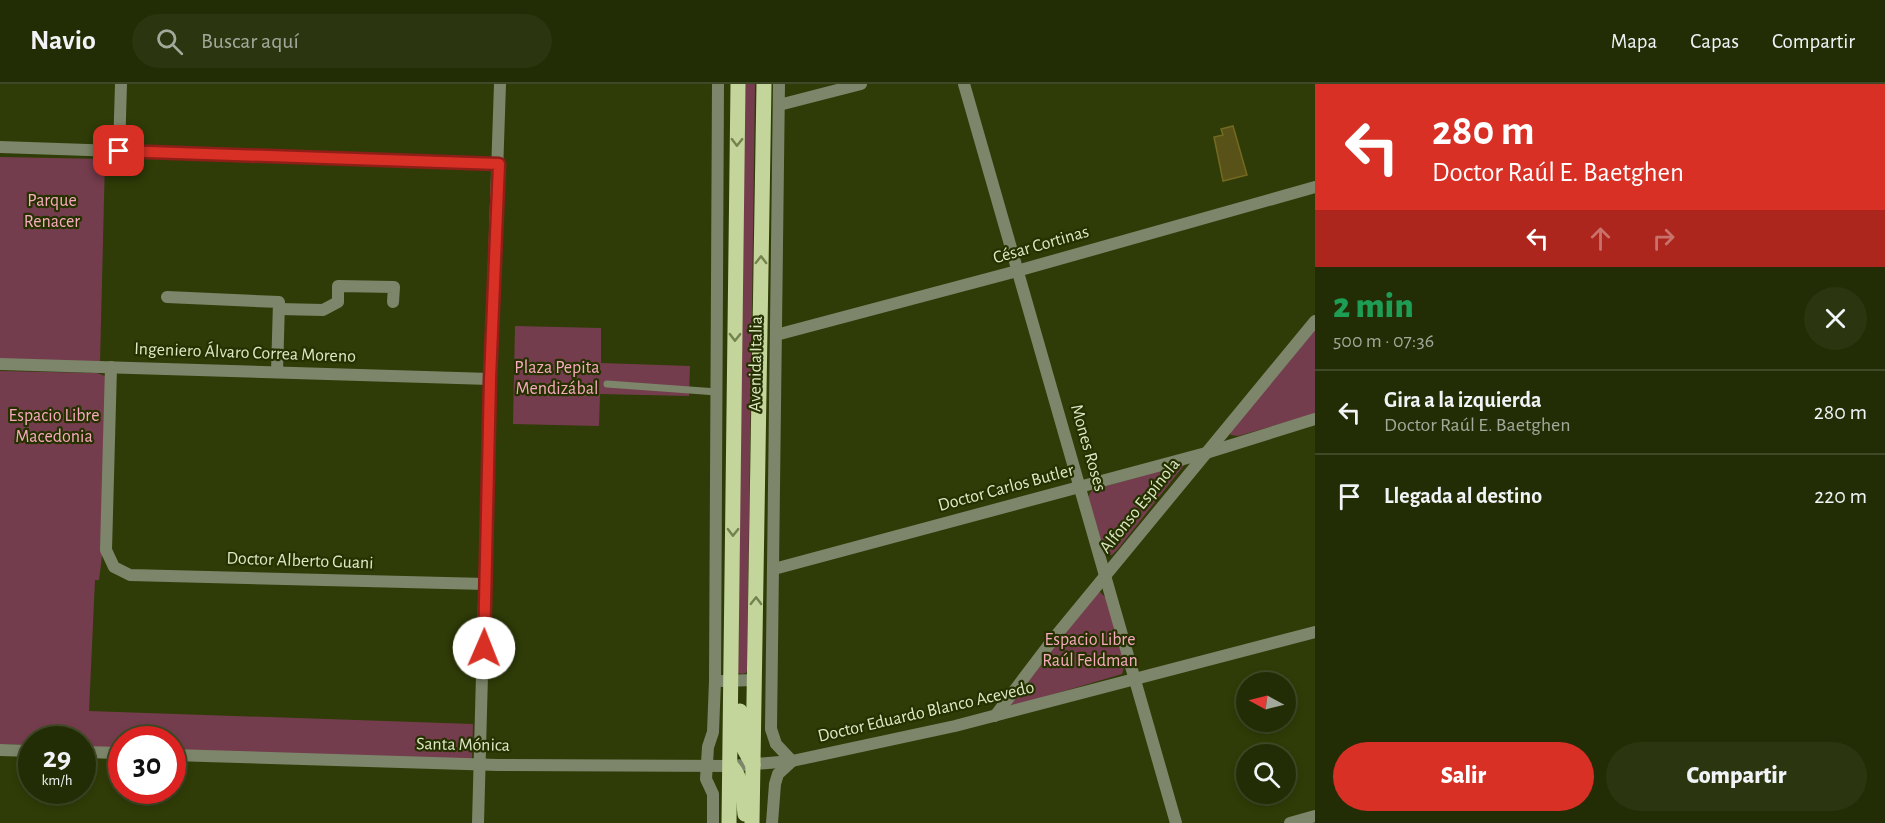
<!DOCTYPE html>
<html lang="es">
<head>
<meta charset="utf-8">
<style>
	body { margin:0; font-family:"Alegreya Sans",sans-serif; background:#2b350f; color:#f1f3f6; height:100vh; display:flex; flex-direction:column; font-size:22px; white-space:nowrap }
	* { box-sizing:border-box; margin:0 }
	p { font-size:20px; color:#a3a89a }
	.icon { flex:none; width:33px; height:33px; fill:none; stroke:currentColor; stroke-width:2; stroke-linecap:round; stroke-linejoin:round }
	.map { position:relative; flex:1; overflow:hidden }
	.details { display:flex; flex-direction:column; background:#232d05; width:570px }
	.details>* { flex:none }
	.hud { background:#d93025; color:#fff; overflow:hidden }
	.needle { width:39px; rotate:277deg }
	.controls { position:absolute; left:1236px; top:588px; display:grid; gap:12px }
	.controls a { display:grid; place-items:center; width:60px; height:60px; border-radius:50%; background:#232d05; box-shadow:0 3px 9px #0003,0 0 0 2px #404927; font-size:30px }
	.speed { position:absolute; left:18px; top:642px; display:flex; gap:12px; font-size:30px; font-weight:700; text-align:center }
	.speed>* { display:grid; place-content:center; width:78px; height:78px; border-radius:50%; background:#232d05; box-shadow:0 3px 9px #0003,0 0 0 2px #404927; line-height:1 }
	.speed small { font-size:15px; font-weight:400 }
	.speed .limit { border:9px solid #d22; background:#fff; color:#111 }
	.pin { position:absolute; display:grid; place-items:center; width:51px; height:51px; color:#fff; margin:-26px; border-radius:12px; box-shadow:0 3px 9px #0006 }
	.me { position:absolute; width:66px; margin:-33px; rotate:1deg; stroke-linejoin:round; filter:drop-shadow(0 0 4px #0008) }
	.turn { display:flex; align-items:center; gap:21px; height:126px; padding:0 18px; font-size:27px }
	.turn .icon { width:78px; height:78px; stroke-width:2.5 }
	.turn b { display:block; font-size:42px; line-height:51px }
	.lanes { display:flex; align-items:center; height:57px; padding:0 18px; background:#0003; justify-content:center; gap:30px; direction:ltr }
	.lanes .off { opacity:.35 }
	.round { display:grid; place-items:center; flex:none; width:63px; height:63px; border-radius:32px; background:#2b350f }
	.overview { display:flex; align-items:center; justify-content:space-between; height:102px; padding:0 18px }
	h1 { font-size:36px; font-weight:800; line-height:45px; color:#1e9e55 }
	.button { display:flex; gap:12px; margin-top:auto; padding:12px 18px }
	.button a { flex:1; height:69px; border-radius:36px; background:#d93025; color:#fff; font-size:24px; font-weight:800; line-height:69px; text-align:center }
	.button a+a { background:#2b350f; color:#f1f3f6 }
	ul { padding:0; list-style:none }
	li { display:flex; align-items:center; gap:18px; height:84px; padding:0 18px; border-top:2px solid #404927 }
	li div { flex:1 }
	li b { display:block; font-size:22px }
	li em { font-style:normal }
	header { display:flex; align-items:center; gap:36px; box-sizing:border-box; height:84px; padding:0 30px; background:#232d05; border-bottom:2px solid #404927 }
	header strong { font-size:28px }
	nav { display:flex; gap:33px; margin-inline-start:auto; font-size:21px }
	.search { width:420px; height:54px; background:#2b350f; display:flex; align-items:center; gap:15px; box-sizing:border-box; padding:0 21px; border-radius:33px; color:#a3a89a; font-size:22px }
	main { display:flex; flex:1; min-height:0 }
	.map>svg:first-child { display:block }
	.green { fill:#743d4d }
	.building { fill:#595218; stroke:#736a20; stroke-width:1.5 }
	.lines { fill:none; stroke-linecap:round; stroke-linejoin:round }
	.service { stroke:#7d866a; stroke-width:7 }
	.minor { stroke:#7d866a; stroke-width:12 }
	.primary { stroke:#c3d59b; stroke-width:15 }
	.oneway { stroke:#74834e }
	.route-casing { stroke:#8d1f18; stroke-width:15 }
	.route { stroke:#d93025; stroke-width:10 }
	.labels { text-anchor:middle; dominant-baseline:central; stroke-width:4.5; stroke-linejoin:round; paint-order:stroke }
	.park-label { font-size:18px; fill:#f8aabf; stroke:#263100 }
	.street-label { font-size:18px; fill:#dde8c6; stroke:#263100 }
</style>
</head>
<body>
<header>
<strong>Navio</strong>
<div class="search"><svg class="icon" aria-label="search" viewBox="0 0 24 24"><circle cx="10" cy="10" r="6"/><path d="M15 15l6 6"/></svg>Buscar aquí</div>
<nav><a>Mapa</a><a>Capas</a><a>Compartir</a></nav>
</header>
<main>
<div class="map">
<svg width="1315" height="739" viewBox="0 0 1315 739">
	<rect width="100%" height="100%" fill="#2f3c07"/>
	<g class="green">
		<path d="M744 0H755L747 586 746 589 742 590 738 589Z"/>
		<path d="M0 73 105 75 100 278 0 276Z"/>
		<path d="M515 242 601 244V279L690 282 689 312 600 310 599 342 513 340Z"/>
		<path d="M1315 242V330L1238 352 1231 351 1229 348Z"/>
		<path d="M0 287 97 289 105 292 108 296 103 464 99 496H95L89 627 473 640 472 675 173 666 172 656H122L121 664 83 663 82 656H32L31 661 0 660Z"/>
		<path d="M1185 380 1118 465 1112 471H1105L1088 413 1092 406Z"/>
		<path d="M1100 508 1106 514 1125 580 1122 590 1017 621H1010L1023 601 1097 509Z"/>
	</g>
	<path class="building" d="M1233 42 1247 91 1223 97 1214 53 1223 51 1221 45Z"/>
	<g class="lines">
		<path class="service" d="M607 300 717 308"/>
		<g class="minor">
			<path d="M779 0 771 645 776 660 792 677"/>
			<path d="M964 0 1176 739"/>
			<path d="M779 21 861 0"/>
			<path d="M0 63 499 80"/>
			<path d="M119 67 121 0"/>
			<path d="M167 213 279 218 277 288"/>
			<path d="M279 225 323 226 338 218V202L394 203 393 218"/>
			<path d="M776 251 1017 187 1315 103"/>
			<path d="M0 280 490 295"/>
			<path d="M111 283 106 466 114 483 130 491 486 500"/>
			<path d="M774 485 1206 369 1315 335"/>
			<path d="M722 597 755 596"/>
			<path d="M995 632 1054 554 1315 237"/>
			<path d="M0 666 32 667"/>
			<path d="M82 668 122 669"/>
			<path d="M172 671 498 681 731 682 792 677 955 642 1315 548"/>
			<path d="M478 739 490 295 500 0"/>
			<path d="M713 739V710L706 695 708 663 713 648 715 597 718 0"/>
			<path d="M772 739 775 700 778 690 792 677"/>
			<path d="M1290 739 1315 732"/>
		</g>
		<g class="primary">
			<path d="M740 627 743 663 753 681"/>
			<path d="M731 682C743 695 743 713 745 730"/>
			<path d="M729 739 738 0"/>
			<path d="M752 739 764 0"/>
		</g>
	</g>
	<defs><path id="oneway-chevron" d="M-2-3.5L2.5 0L-2 3.5" fill="none" stroke-width="1.6" stroke-linecap="round" stroke-linejoin="round" transform="scale(1.5)"/></defs>
	<g class="oneway">
		<use href="#oneway-chevron" transform="translate(737 58) rotate(91)"/>
		<use href="#oneway-chevron" transform="translate(761 176) rotate(-89)"/>
		<use href="#oneway-chevron" transform="translate(735 253) rotate(91)"/>
		<use href="#oneway-chevron" transform="translate(733 448) rotate(91)"/>
		<use href="#oneway-chevron" transform="translate(756 517) rotate(-89)"/>
	</g>
	<g class="lines">
		<g class="route-casing">
			<path id="route" d="M119 67 499 80 490 295 484 564"/>
		</g>
		<use href="#route" class="route"/>
	</g>
	<g class="labels">
		<g class="park-label">
			<text x="52" y="117">Parque<tspan x="52" dy="21">Renacer</tspan></text>
			<text x="557" y="284">Plaza Pepita<tspan x="557" dy="21">Mendizábal</tspan></text>
			<text x="54" y="332">Espacio Libre<tspan x="54" dy="21">Macedonia</tspan></text>
			<text x="1090" y="556">Espacio Libre<tspan x="1090" dy="21">Raúl Feldman</tspan></text>
		</g>
		<g class="street-label">
			<text transform="translate(1041 161) rotate(-16)">César Cortinas</text>
			<text transform="translate(245 269) rotate(2)">Ingeniero Álvaro Correa Moreno</text>
			<text transform="translate(756 280) rotate(-89)">Avenida Italia</text>
			<text transform="translate(1088 364) rotate(74)">Mones Roses</text>
			<text transform="translate(1006 404) rotate(-15)">Doctor Carlos Butler</text>
			<text transform="translate(1140 422) rotate(-51)">Alfonso Espínola</text>
			<text transform="translate(300 477) rotate(2)">Doctor Alberto Guani</text>
			<text transform="translate(926 628) rotate(-13)">Doctor Eduardo Blanco Acevedo</text>
			<text transform="translate(463 661) rotate(1)">Santa Mónica</text>
		</g>
	</g>
</svg>
<div class="controls">
<a><svg class="needle" viewBox="-14 -14 28 28"><path d="M0-13l5 13h-10z" fill="#e53935"/><path d="M0 13l5-13h-10z" fill="#a3a89a"/></svg></a>
<a><svg class="icon" aria-label="search" viewBox="0 0 24 24"><circle cx="10" cy="10" r="6"/><path d="M15 15l6 6"/></svg></a>
</div>
<div class="speed"><div>29<small>km/h</small></div><div class="limit">30</div></div>
<div class="pin" style="left:119px;top:67px;background:#d93025"><svg class="icon" aria-label="arrive" viewBox="0 0 24 24"><path d="M6 21V4h12l-3 4 3 4H6"/></svg></div>
<svg class="me" style="left:484px;top:564px" viewBox="-20 -20 40 40"><circle r="19" fill="#fff"/><path d="M0-13L10 11 0 6-10 11z" fill="#d93025"/></svg>
</div>
<section class="details">
<div class="hud">
<div class="turn"><svg class="icon" aria-label="left" viewBox="0 0 24 24"><path d="M17 20v-9H6M10 6l-5 5 5 5"/></svg><div><b>280 m</b>Doctor Raúl E. Baetghen</div></div>
<div class="lanes"><svg class="icon" aria-label="left" viewBox="0 0 24 24"><path d="M17 20v-9H6M10 6l-5 5 5 5"/></svg><svg class="icon off" aria-label="ahead" viewBox="0 0 24 24"><path d="M12 20V5M6 11l6-6 6 6"/></svg><svg class="icon off" aria-label="right" viewBox="0 0 24 24"><path d="M7 20v-9h11M14 6l5 5-5 5"/></svg></div>
</div>
<div class="overview"><div><h1>2 min</h1><p>500 m · 07:36</p></div><a class="round"><svg class="icon" aria-label="close" viewBox="0 0 24 24"><path d="M6 6l12 12M18 6L6 18"/></svg></a></div>
<ul>
<li><svg class="icon" aria-label="left" viewBox="0 0 24 24"><path d="M17 20v-9H6M10 6l-5 5 5 5"/></svg><div><b>Gira a la izquierda</b><p>Doctor Raúl E. Baetghen</p></div><em>280 m</em></li>
<li><svg class="icon" aria-label="arrive" viewBox="0 0 24 24"><path d="M6 21V4h12l-3 4 3 4H6"/></svg><div><b>Llegada al destino</b></div><em>220 m</em></li>
</ul>
<div class="button"><a>Salir</a><a>Compartir</a></div>
</section>
</main>
</body>
</html>
